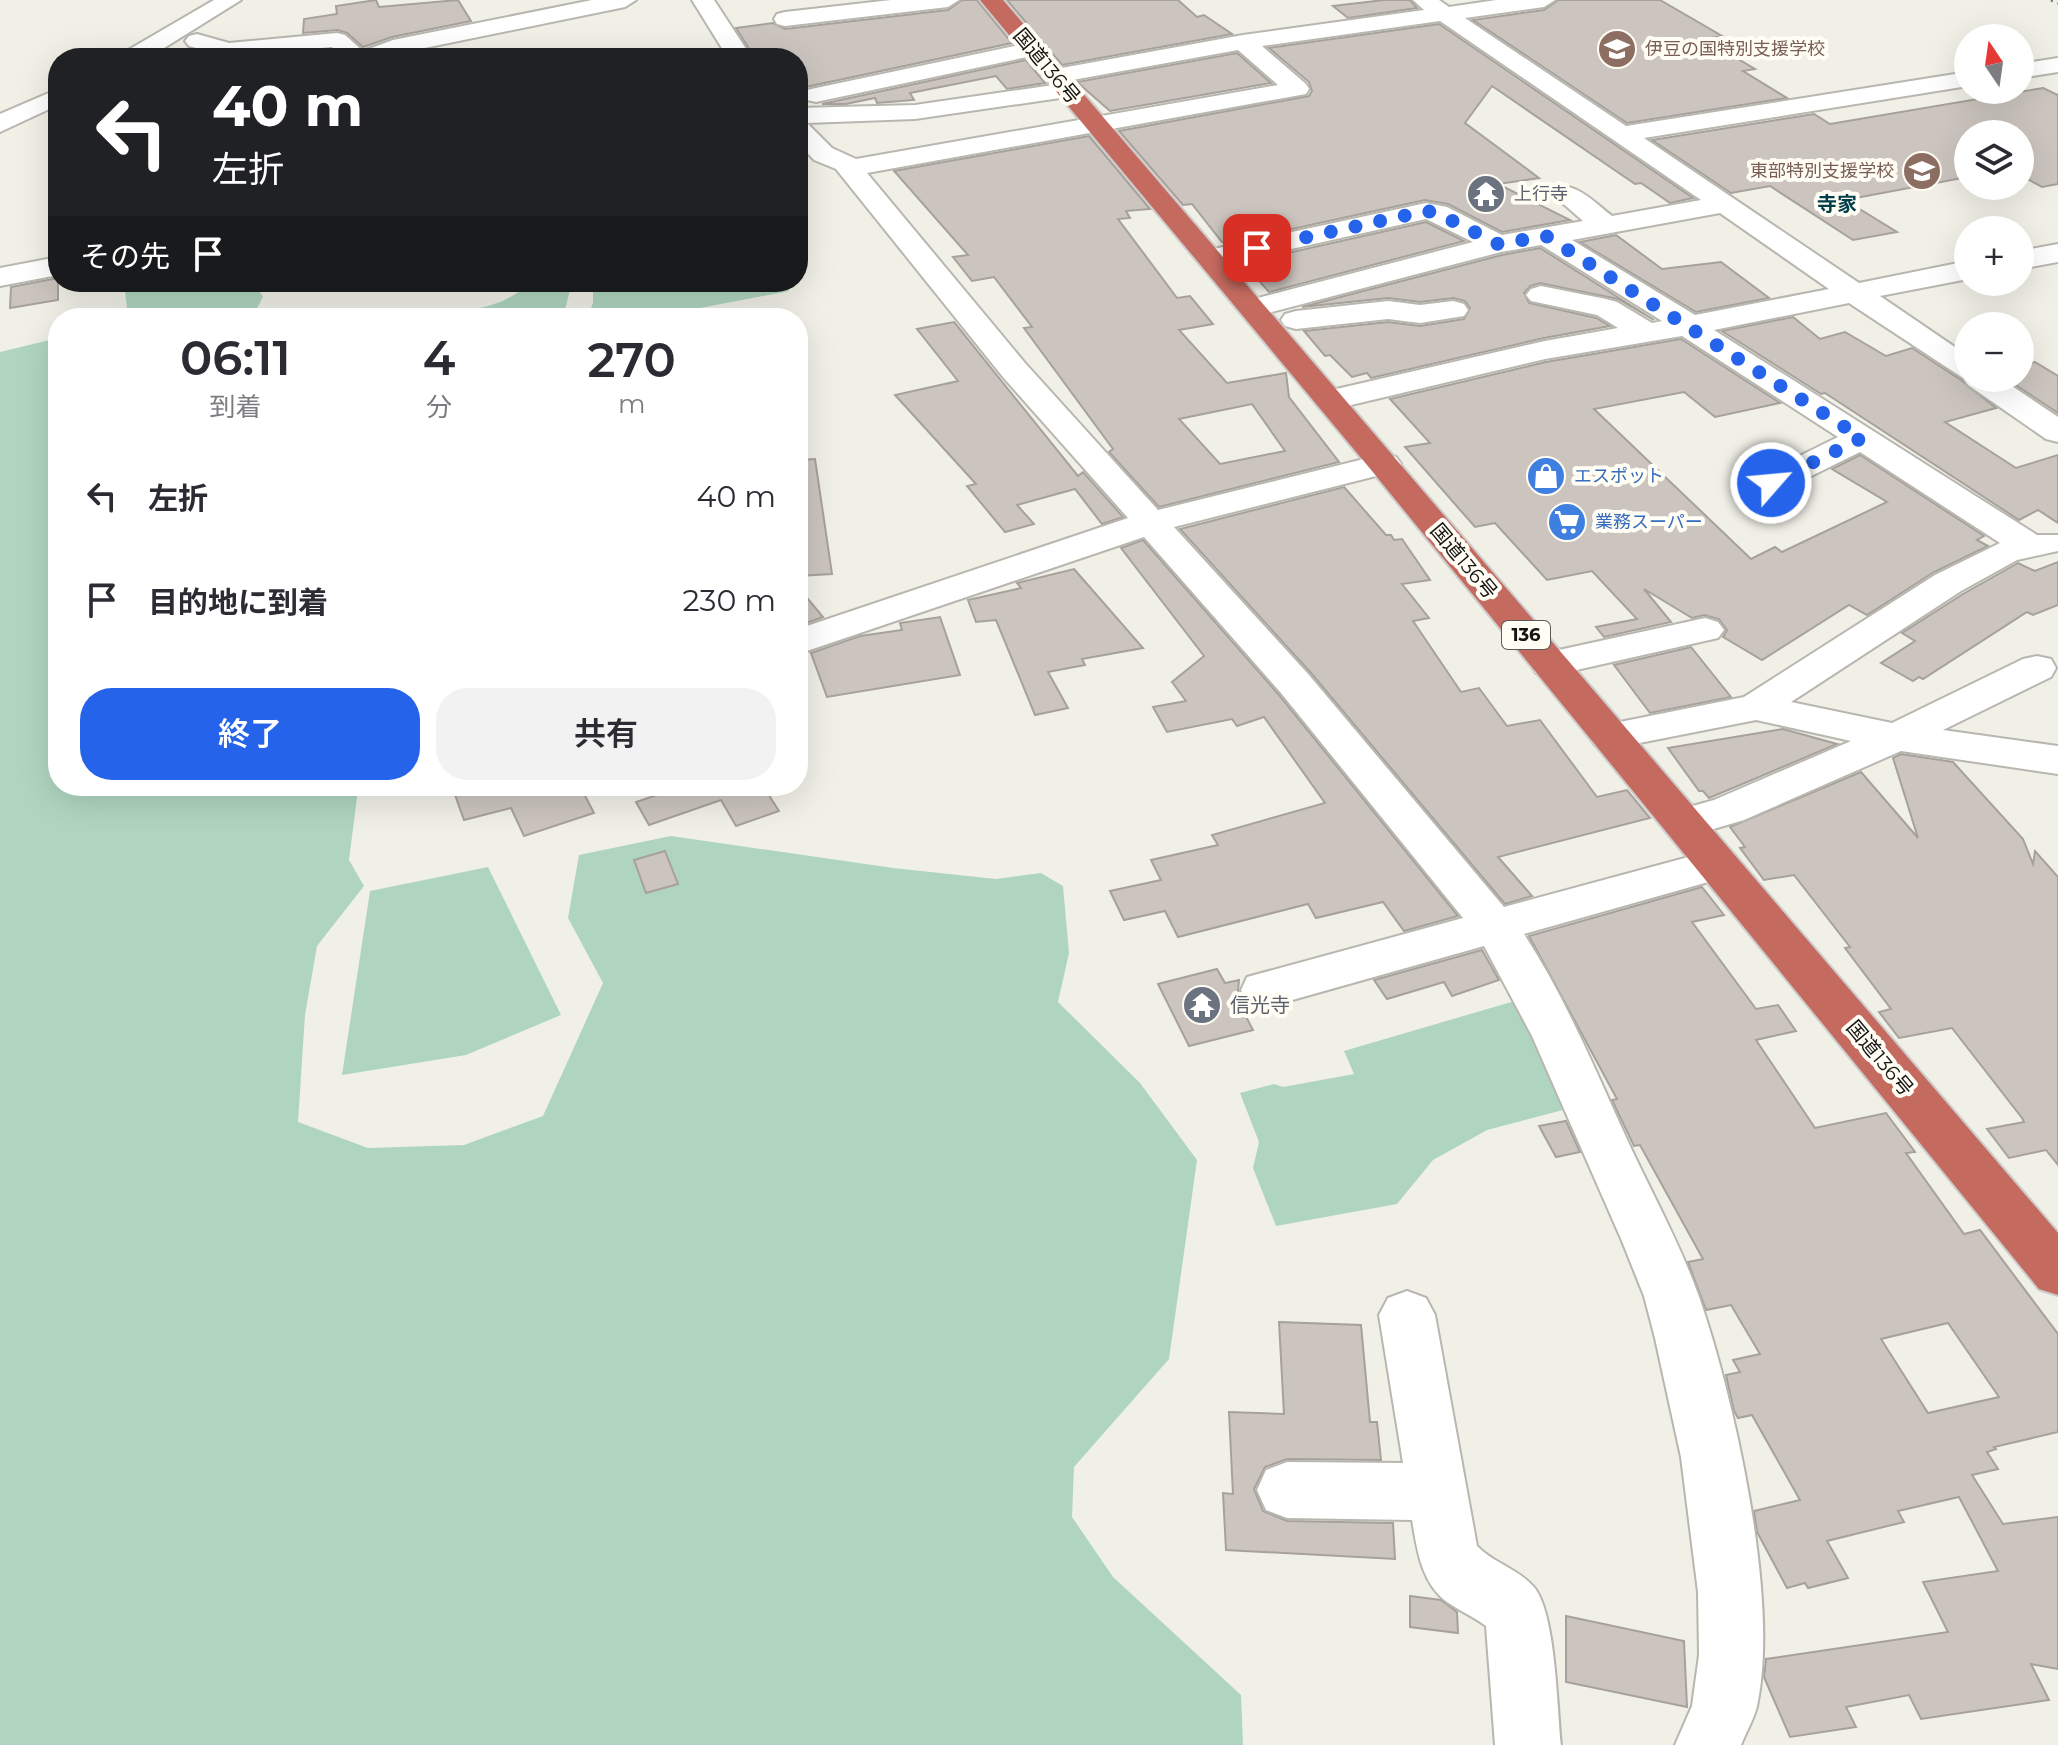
<!DOCTYPE html>
<html lang="ja">
<head>
<meta charset="utf-8">
<style>
	body { margin:0; font-family:Montserrat,"Noto Sans JP",sans-serif; background:#f2f2f3; color:#2b2b33; height:100vh; display:flex; flex-direction:column; font-size:30px; white-space:nowrap }
	* { box-sizing:border-box; margin:0 }
	p { font-size:26px; color:#7c7c81 }
	.icon { flex:none; width:44px; height:44px; fill:none; stroke:currentColor; stroke-width:2; stroke-linecap:round; stroke-linejoin:round }
	.map { position:relative; flex:1; overflow:hidden }
	.panel { position:absolute; left:48px; top:308px; width:760px; height:488px; display:flex; flex-direction:column; background:#fff; border-radius:32px; box-shadow:0 8px 32px #0002 }
	.panel>* { flex:none }
	.hud { position:absolute; left:48px; top:48px; width:760px; height:244px; border-radius:32px; box-shadow:0 8px 32px #0002; background:#202124; color:#fff; overflow:hidden }
	.needle { width:52px; rotate:347deg }
	.buttons { position:absolute; left:1954px; top:24px; display:grid; gap:16px }
	.buttons a { display:grid; place-items:center; width:80px; height:80px; border-radius:50%; background:#fff; box-shadow:0 8px 32px #0002; font-size:40px }
	.pin { position:absolute; display:grid; place-items:center; width:68px; height:68px; color:#fff; margin:-34px; border-radius:16px; box-shadow:0 4px 12px #0006 }
	.me { position:absolute; width:88px; margin:-44px; rotate:63deg; stroke-linejoin:round; filter:drop-shadow(0 0 6px #0008) }
	.turn { display:flex; align-items:center; gap:28px; height:168px; padding:0 32px; font-size:36px }
	.turn .icon { width:104px; height:104px; stroke-width:2.5 }
	.turn b { display:block; font-size:56px; line-height:68px }
	.then { display:flex; align-items:center; height:76px; padding:0 32px; background:#0003; gap:16px; font-size:30px }
	.eta { display:flex; justify-content:space-evenly; align-items:center; height:136px; text-align:center }
	.eta b { font-size:48px; font-weight:600; line-height:56px }
	.action { display:flex; gap:16px; margin-top:auto; padding:16px 32px }
	.action a { flex:1; height:92px; border-radius:32px; background:#2563eb; color:#fff; font-size:32px; font-weight:600; line-height:92px; text-align:center }
	.action a+a { background:#f2f2f3; color:#2b2b33 }
	ul { padding:0; list-style:none }
	li { display:flex; align-items:center; gap:24px; height:104px; padding:0 32px }
	li div { flex:1 }
	li b { display:block; font-size:30px }
	li em { font-style:normal }
	.map>svg:first-child { display:block }
	.green { fill:#afd5c0 }
	.building { fill:#ccc5bf; stroke:#a7a19b; stroke-width:2; fill-rule:evenodd }
	.lines { fill:none; stroke-linecap:round; stroke-linejoin:round }
	.minor-casing { stroke:#b8b7af; stroke-width:4 }
	.highway-casing { stroke:#cccbcb; stroke-width:4 }
	.minor { fill:#fff; fill-rule:evenodd }
	.highway { fill:#c56a5f; fill-rule:evenodd }
	.rail { stroke:#75746e; stroke-width:3; stroke-dasharray:2 5; stroke-linecap:butt }
	.route { stroke:#2563eb; stroke-width:14; stroke-dasharray:0 25.2 }
	.labels { text-anchor:middle; dominant-baseline:central; stroke-width:8; stroke-linejoin:round; paint-order:stroke }
	.far-education-label { font-size:18px; fill:#785e54; stroke:#fffdf4; text-anchor:start }
	.far-worship-label { font-size:18px; fill:#5b616d; stroke:#fffdf4; text-anchor:start }
	.far-shop-label { font-size:18px; fill:#366cbe; stroke:#fffdf4; text-anchor:start }
	.shield { fill:#fffdf4; stroke:#5b5a55; stroke-width:2 }
	.shield-label { font-size:18px; font-weight:bold; fill:#151411 }
	.street-label { font-size:20px; fill:#151411; stroke:#fffdf4 }
	.far-quarter-label { font-size:20px; font-weight:bold; fill:#003f49; stroke:#fffdf4 }
	.worship-label { font-size:20px; fill:#5b616d; stroke:#fffdf4; text-anchor:start }
</style>
</head>
<body>
<div class="map">
<svg width="2058" height="1745" viewBox="0 0 2058 1745">
	<rect width="100%" height="100%" fill="#f1f0e7"/>
	<g class="green">
		<path d="M124 282H254L263 297 252 318H115L127 308Z"/>
		<path d="M530 282H572L563 318H367C419 304 487 326 530 282Z"/>
		<path d="M613 282H784L789 291 648 318H587L593 303V290Z"/>
		<path d="M58 338V786H352L358 790 349 860 364 886 317 946 305 1015 298 1122 368 1148 464 1145 543 1116 603 983 568 918 579 855 671 836 893 868 996 879 1041 873 1063 886 1069 953 1058 1002 1140 1083 1197 1160 1169 1359 1074 1467 1072 1517 1113 1577 1241 1695 1243 1745H0V352Z"/>
		<path d="M488 867 561 1015 466 1055 342 1075 370 891Z"/>
		<path d="M1518 1000 1567 1109 1487 1130 1433 1160 1397 1204 1276 1226 1253 1168 1259 1142 1240 1093 1274 1084 1283 1087 1354 1074 1344 1051Z"/>
	</g>
	<g class="building">
		<path d="M376 0 379 7 458 0 471 21 392 37 363 47 347 33 338 30 303 33 304 19 337 14 336 6Z"/>
		<path d="M962 0H977L1012 43 806 87 798 95V58H755L736 28 773 23 785 29 948 10Z"/>
		<path d="M1007 0H1178L1197 17 1204 15 1232 34 1062 65Z"/>
		<path d="M1384 0H1410L1417 8 1348 18 1333 6Z"/>
		<path d="M1558 0H1660L1722 36 1704 39 1755 69 1743 71 1787 98 1627 123 1473 20 1544 10Z"/>
		<path d="M1439 24 1693 198 1670 203 1641 183 1635 184 1492 86 1465 123 1539 178 1498 184 1570 220 1502 232 1448 204 1425 200 1227 243 1222 242 1192 204 1183 205 1119 131 1309 96 1312 91 1309 82 1269 48Z"/>
		<path d="M1237 53 1271 83 1110 111 1077 82Z"/>
		<path d="M1026 60 1045 83 1007 89 996 76 910 93 914 100 877 103 875 98 846 104H822Z"/>
		<path d="M2043 88 2058 95V184L2042 187 2020 175V134H1968V177L1845 200 1897 232 1853 240 1770 186 1731 193 1652 140 1814 114 1830 124Z"/>
		<path d="M1089 136 1150 209 1126 211 1130 218 1118 219 1177 298 1190 296 1213 324 1179 330 1227 383 1286 373 1289 397 1339 462 1159 507 1109 452 1113 449 1024 328 1032 327 994 277 972 281 953 257 968 255 894 171ZM1252 404 1285 451 1220 464 1179 419Z"/>
		<path d="M1426 222 1464 241 1269 292 1243 263Z"/>
		<path d="M1616 235 1662 269 1721 262 1769 298 1696 312 1580 242Z"/>
		<path d="M1540 248 1654 320 1618 299 1540 283 1530 286 1524 293 1529 303 1596 318 1610 326 1544 338 1371 378 1367 373 1352 377 1330 355 1325 356 1304 331 1388 322 1420 326 1464 319 1470 308 1465 301 1454 298 1420 302 1388 298 1302 307 1502 255Z"/>
		<path d="M58 278V300L10 308 11 287Z"/>
		<path d="M1793 317 1820 339 1845 332 1886 356 1912 348 1961 380 1996 408 1945 422 2016 468 2058 455V523L2038 510 2019 520 1825 393 1821 394 1722 331Z"/>
		<path d="M954 322 1078 476 1083 472 1123 517 1102 524 1075 489 1017 505 1034 524 1005 532 967 486 976 484 895 395 958 381 917 329Z"/>
		<path d="M1681 339 1780 403 1715 417 1684 392 1594 409 1751 559 1775 547 1782 552 1887 502 1832 469 1860 455 1984 536 1977 540 1988 546 1934 572 1867 615 1849 605 1762 660 1723 637 1727 630 1719 619 1704 615 1692 618 1644 589 1671 622 1604 637 1596 627 1637 619 1592 571 1547 580 1495 523 1475 527 1405 447 1430 443 1390 399 1546 362Z"/>
		<path d="M2035 362 2058 376V413L2005 378H2020V366Z"/>
		<path d="M815 459 832 574 798 576V460Z"/>
		<path d="M1344 487 1386 535H1391L1394 540 1402 539 1430 580 1402 584 1429 618 1413 621 1461 692 1479 688 1507 726 1540 720 1597 797 1627 790 1650 818 1498 857 1532 896 1505 904 1311 673 1180 529Z"/>
		<path d="M1143 540 1279 695 1458 916 1404 931 1383 902 1316 918 1308 904 1178 937 1165 911 1124 920 1110 891 1161 880 1151 860 1218 845 1212 835 1325 803 1264 717 1237 726 1232 719 1167 732 1153 707 1186 701 1172 682 1204 656 1121 548Z"/>
		<path d="M2058 562V605L2033 615 2027 612 1923 679 1919 677 1913 681 1881 663 1915 641 1902 633 1963 594 2018 563 2035 571Z"/>
		<path d="M1074 569 1143 648 1082 659 1085 665 1048 672 1068 708 1035 715 996 620 976 622 968 600 1021 588 1017 583Z"/>
		<path d="M798 587 823 617 801 625 798 615Z"/>
		<path d="M940 617 960 675 827 697 811 653 860 636 902 630 900 623Z"/>
		<path d="M1691 647 1731 697 1650 713 1614 665Z"/>
		<path d="M1783 729 1837 744 1709 798 1703 791H1699L1668 748Z"/>
		<path d="M1901 754 1953 762 2023 839 2033 864 2035 851 2058 877V1165L2046 1150 2009 1158 1987 1129 2024 1122 2022 1118 1952 1028 1899 1038 1879 1012 1891 1009 1845 948 1850 947 1794 875 1764 880 1740 848 1745 847 1730 827 1861 772 1918 838 1893 758Z"/>
		<path d="M476 786H580L594 813 524 836 511 808 464 820 454 792Z"/>
		<path d="M683 786H763L779 811 736 826 721 800 649 825 636 802Z"/>
		<path d="M665 851 678 884 646 893 634 860Z"/>
		<path d="M1702 887 1724 915 1692 922 1756 1009 1778 1005 1796 1031 1756 1040 1815 1128 1886 1113 1915 1152 1906 1153 1964 1234 1980 1230 2058 1334V1432L1994 1447 1996 1449 1987 1452 1998 1469 1972 1475 2003 1524 2058 1517V1669L2031 1664 2049 1700 1921 1719 1909 1695 1846 1707 1856 1727 1790 1737 1764 1677 1766 1659 1948 1632 1923 1582 1998 1571 1959 1497 1898 1511 1904 1522 1827 1541 1848 1578 1808 1588 1805 1583 1787 1588 1757 1532 1754 1511 1800 1500 1752 1415 1738 1418 1734 1411 1726 1375 1740 1372 1733 1360 1760 1354 1731 1305 1706 1310 1688 1262 1703 1259 1640 1145 1634 1146 1612 1100 1617 1099 1529 936ZM1948 1323 1999 1397 1928 1413 1881 1339Z"/>
		<path d="M1482 950 1499 980 1452 996 1444 982 1387 999 1374 980Z"/>
		<path d="M1217 969 1225 983 1239 980 1238 991 1244 1004 1253 1008 1243 1011 1253 1030 1189 1046 1158 984Z"/>
		<path d="M1566 1121 1580 1152 1556 1157 1539 1126Z"/>
		<path d="M1279 1322 1361 1325 1370 1422H1377L1381 1460 1287 1459 1265 1467 1254 1489 1263 1511 1287 1521 1393 1523 1395 1559 1226 1550 1223 1493 1233 1494 1229 1412 1284 1414Z"/>
		<path d="M1410 1596 1441 1600 1457 1612 1458 1633 1410 1627Z"/>
		<path d="M1566 1616 1684 1641 1687 1707 1566 1682Z"/>
	</g>
	<g class="lines">
		<g class="minor-casing">
			<g id="minor">
				<path d="M214 0H241L148 58H119L123 53Z"/>
				<path d="M592 0H636L625 7 400 53 387 58H343L332 47 228 57 189 46 185 41 189 36 197 34 229 43 337 33 345 35 363 51 393 40Z"/>
				<path d="M692 0H714L752 58H728Z"/>
				<path d="M891 0H959L948 7 785 26 777 24 774 19 777 14 785 12Z"/>
				<path d="M1413 0H1439L1449 7 1496 0H1555L1544 7 1465 18 1626 126 1968 72V86L1644 138 1859 283 1968 261V279L1880 296 1968 356V378H2000L2058 417V442L2046 439 1968 385 1963 378 1849 303 1714 330 2037 535H2058V551L2017 560 1961 591 1791 702 1892 723 2023 659 2037 656 2051 659 2056 668 2051 677 1943 730 2058 746V774L1901 751 1744 820 1683 838 1668 833 1662 823 1668 813 1714 800 1851 741 1756 720 1609 749 1595 745 1589 736 1595 727 1744 697 1935 575 2000 543 1860 452 1783 490 1771 493 1759 490 1754 483 1759 476 1838 437 1682 336 1545 359 1330 410 1319 407 1314 400 1319 393 1545 341 1618 328 1597 315 1531 301 1526 295 1531 289 1541 286 1606 299 1617 302 1652 323 1662 321 1541 245 1501 252 1253 317 1242 314 1238 308 1242 302 1473 242 1426 219 1210 267 1200 264 1196 258 1200 252 1426 203 1447 207 1502 235 1583 221 1551 193 1554 187C1577 182 1595 203 1612 216L1701 200 1440 21 1262 46 1306 84 1309 89 1306 94 867 173 1025 363 1158 510 1384 454 1396 457 1401 464 1396 471 1174 527 1309 675 1504 907 1718 849 1733 853 1740 864 1733 875 1524 934C1565 997 1594 1067 1625 1135 1649 1188 1678 1239 1698 1294 1734 1396 1780 1601 1757 1706 1754 1719 1746 1732 1741 1745H1675L1692 1706 1699 1655 1698 1592 1681 1457 1655 1338 1644 1296 1622 1241 1532 1036 1484 946 1264 1008 1247 1003 1241 990 1247 977 1463 918 1281 693 1144 537 798 654V629L1128 518 1003 377 836 169 814 160 798 143V108L915 105 1067 83 1076 85 1079 90 1076 95 1067 97 915 119 807 123 832 148 856 159 1278 85 1238 50 1056 83 1048 81 1044 76 1048 71 1056 69 1243 35 1424 10ZM1720 213 1829 289 1695 315 1572 240Z"/>
				<path d="M1033 42 1041 44 1045 49 1041 54 816 102 807 100 804 95 807 90 816 88Z"/>
				<path d="M2058 58V72L2020 78V64Z"/>
				<path d="M58 89V105L0 132V114Z"/>
				<path d="M2058 244V262L2020 269V251Z"/>
				<path d="M58 257V275L0 286V268Z"/>
				<path d="M1388 301 1420 305 1453 301 1464 304 1468 310 1464 316 1420 323 1388 319 1296 329 1285 326 1281 320 1285 314 1296 311Z"/>
				<path d="M1705 618 1718 622 1724 630 1718 638 1550 676 1536 673 1531 664 1536 655Z"/>
				<path d="M1407 1291 1426 1298 1435 1315 1477 1546C1493 1563 1517 1568 1533 1586 1556 1611 1557 1709 1561 1745H1495L1486 1626C1474 1617 1460 1611 1447 1602 1421 1583 1417 1549 1412 1520L1287 1518 1266 1510 1257 1490 1266 1470 1287 1462 1403 1463 1379 1315 1388 1298Z"/>
			</g>
		</g>
		<g class="highway-casing">
			<path id="highway" d="M980 0H1003L2058 1233V1295L2039 1289 1372 471Z"/>
		</g>
		<use href="#minor" class="minor"/>
		<use href="#highway" class="highway"/>
		<path class="rail" d="M2051 0 2058 3"/>
	</g>
	<g class="lines">
		<path class="route" d="M1257 248 1426 211 1437 213 1498 244 1546 236 1862 438 1771 483"/>
	</g>
	<defs>
		<g id="school-disc" transform="scale(2)"><circle r="9.5" fill="#8d6e63" stroke="#fffdf4"/><path d="M0-5L7-2L0 1L-7-2ZM-4 1L0 2.5L4 1V4Q0 6-4 4Z" fill="#fff"/></g>
		<g id="temple-disc" transform="scale(2)"><circle r="9.5" fill="#6b7280" stroke="#fffdf4"/><path d="M0-6L5-2H3V0L6.5 2.5H4V6H1.5V3h-3V6H-4V2.5H-6.5L-3 0V-2H-5Z" fill="#fff"/></g>
		<g id="shop-disc" transform="scale(2)"><circle r="9.5" fill="#3f7fe0" stroke="#fffdf4"/><path d="M-5-2.5h2.3a2.7 3.5 0 0 1 5.4 0H5L5.5 6h-11ZM-1.5-2.5h3a1.5 2.3 0 0 0-3 0Z" fill="#fff"/></g>
		<g id="supermarket-disc" transform="scale(2)"><circle r="9.5" fill="#3f7fe0" stroke="#fffdf4"/><path d="M-6-5.5h2.5l.6 2H6L4.5 2H-2.5L-4.4-4H-6ZM-1.5 3.2a1.3 1.3 0 1 0 .1 0ZM3 3.2a1.3 1.3 0 1 0 .1 0Z" fill="#fff"/></g>
	</defs>
	<g fill-rule="evenodd">
		<use href="#school-disc" x="1617" y="49"/>
		<use href="#school-disc" x="1922" y="171"/>
		<use href="#temple-disc" x="1486" y="194"/>
		<use href="#shop-disc" x="1546" y="476"/>
		<use href="#supermarket-disc" x="1567" y="522"/>
		<use href="#temple-disc" x="1202" y="1005"/>
	</g>
	<g class="labels">
		<g class="far-education-label">
			<text x="1645" y="49">伊豆の国特別支援学校</text>
			<text x="1894" y="171" text-anchor="end">東部特別支援学校</text>
		</g>
		<g class="far-worship-label">
			<text x="1514" y="194">上行寺</text>
		</g>
		<g class="far-shop-label">
			<text x="1574" y="476">エスポット</text>
			<text x="1595" y="522">業務スーパー</text>
		</g>
		<rect class="shield" x="1502" y="621" width="48" height="28" rx="6"/>
		<g class="shield-label">
			<text x="1526" y="635">136</text>
		</g>
		<g class="street-label">
			<text transform="translate(1047 66) rotate(50)">国道136号</text>
			<text transform="translate(1464 561) rotate(50)">国道136号</text>
			<text transform="translate(1880 1058) rotate(50)">国道136号</text>
		</g>
		<g class="far-quarter-label">
			<text x="1837" y="204">寺家</text>
		</g>
		<g class="worship-label">
			<text x="1230" y="1005">信光寺</text>
		</g>
	</g>
</svg>
<div class="buttons">
<a><svg class="needle" viewBox="-14 -14 28 28"><path d="M0-13l5 13h-10z" fill="#e53935"/><path d="M0 13l5-13h-10z" fill="#7c7c81"/></svg></a>
<a><svg class="icon" aria-label="layers" viewBox="0 0 24 24"><path d="M12 4l9 5-9 5-9-5zM3 14l9 5 9-5"/></svg></a>
<a>+</a>
<a>−</a>
</div>
<div class="pin" style="left:1257px;top:248px;background:#d93025"><svg class="icon" aria-label="arrive" viewBox="0 0 24 24"><path d="M6 21V4h12l-3 4 3 4H6"/></svg></div>
<svg class="me" style="left:1771px;top:483px" viewBox="-20 -20 40 40"><circle r="17" fill="#2563eb" stroke="#fff" stroke-width="3"/><path d="M0-11L8 9 0 5-8 9z" fill="#fff"/></svg>
<div class="hud">
<div class="turn"><svg class="icon" aria-label="left" viewBox="0 0 24 24"><path d="M17 20v-9H6M10 6l-5 5 5 5"/></svg><div><b>40 m</b>左折</div></div>
<div class="then">その先<svg class="icon" aria-label="arrive" viewBox="0 0 24 24"><path d="M6 21V4h12l-3 4 3 4H6"/></svg></div>
</div>
<section class="panel">
<div class="eta">
<div><b>06:11</b><p>到着</p></div>
<div><b>4</b><p>分</p></div>
<div><b>270</b><p>m</p></div>
</div>
<ul>
<li><svg class="icon" aria-label="left" viewBox="0 0 24 24"><path d="M17 20v-9H6M10 6l-5 5 5 5"/></svg><div><b>左折</b></div><em>40 m</em></li>
<li><svg class="icon" aria-label="arrive" viewBox="0 0 24 24"><path d="M6 21V4h12l-3 4 3 4H6"/></svg><div><b>目的地に到着</b></div><em>230 m</em></li>
</ul>
<div class="action"><a>終了</a><a>共有</a></div>
</section>
</div>
</body>
</html>
